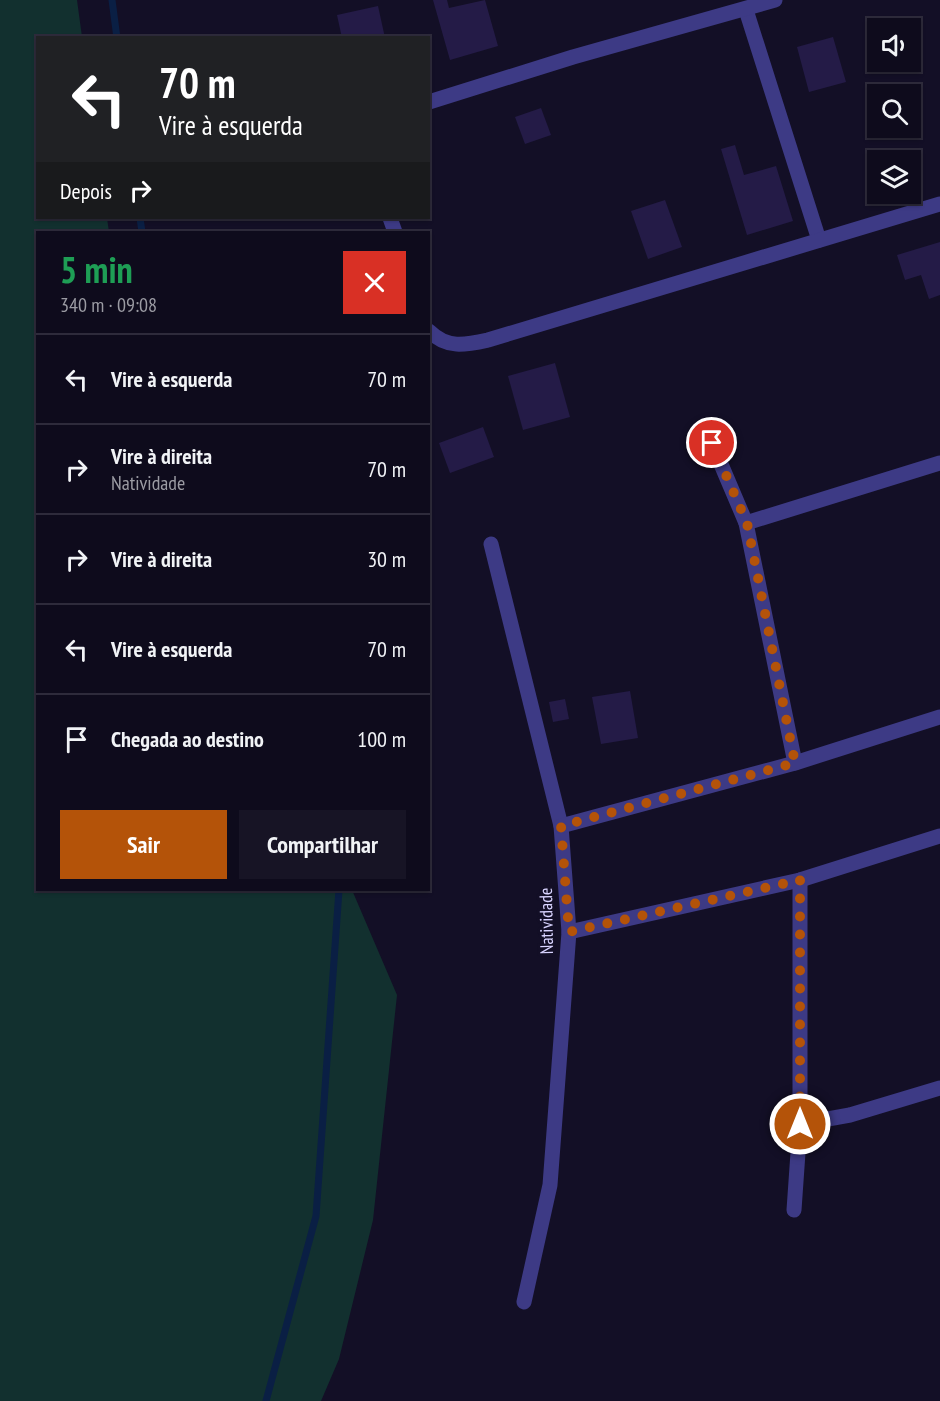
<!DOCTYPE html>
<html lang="pt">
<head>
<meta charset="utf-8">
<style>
	body { margin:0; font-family:"PT Sans Narrow",sans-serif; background:#171425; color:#f1f3f6; height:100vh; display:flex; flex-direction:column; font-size:22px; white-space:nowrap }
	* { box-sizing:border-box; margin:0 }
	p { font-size:20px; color:#9b9ba3 }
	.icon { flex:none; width:33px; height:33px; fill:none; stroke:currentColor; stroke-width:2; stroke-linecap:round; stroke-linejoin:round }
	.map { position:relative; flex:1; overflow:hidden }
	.details { position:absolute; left:36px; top:231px; width:394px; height:660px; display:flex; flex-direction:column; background:#0e0b1c; border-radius:0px; box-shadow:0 2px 4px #0004,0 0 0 2px #2e2b3b }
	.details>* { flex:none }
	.top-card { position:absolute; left:36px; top:36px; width:394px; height:183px; border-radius:0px; box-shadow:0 2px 4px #0004,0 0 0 2px #2e2b3b; background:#202124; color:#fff; overflow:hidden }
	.buttons { position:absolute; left:867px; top:18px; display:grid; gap:12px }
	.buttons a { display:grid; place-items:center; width:54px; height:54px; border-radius:0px; background:#0e0b1c; box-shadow:0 2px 4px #0004,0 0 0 2px #2e2b3b; font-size:30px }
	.pin { position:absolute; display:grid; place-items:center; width:51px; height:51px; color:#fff; margin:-26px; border:3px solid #fff; border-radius:50%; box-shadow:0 2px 6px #0007 }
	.me { position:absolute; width:66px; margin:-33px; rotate:0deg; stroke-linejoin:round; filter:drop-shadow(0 0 4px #0008) }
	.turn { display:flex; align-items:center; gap:21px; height:126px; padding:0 24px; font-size:27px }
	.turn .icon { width:78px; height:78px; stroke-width:2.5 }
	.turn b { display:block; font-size:42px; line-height:51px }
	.then { display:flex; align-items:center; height:57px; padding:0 24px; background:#0003; gap:12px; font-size:22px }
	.round { display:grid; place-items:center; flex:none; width:63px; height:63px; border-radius:0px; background:#171425 }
	.overview { display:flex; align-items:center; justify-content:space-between; height:102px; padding:0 24px }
	h1 { font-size:36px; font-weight:700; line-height:45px; color:#1e9e55 }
	.primary-button { display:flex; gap:12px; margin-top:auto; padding:12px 24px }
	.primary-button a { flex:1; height:69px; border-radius:0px; background:#b45309; color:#fff; font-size:24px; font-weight:700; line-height:69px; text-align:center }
	.primary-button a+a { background:#171425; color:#f1f3f6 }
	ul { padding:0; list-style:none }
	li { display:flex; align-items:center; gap:18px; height:90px; padding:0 24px; border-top:2px solid #2e2b3b }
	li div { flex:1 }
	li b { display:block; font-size:22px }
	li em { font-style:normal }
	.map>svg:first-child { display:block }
	.green { fill:#12302f }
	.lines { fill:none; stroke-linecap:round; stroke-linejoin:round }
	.stream { stroke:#0a1f44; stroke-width:7 }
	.building { fill:#241b47 }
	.minor { stroke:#3d3a85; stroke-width:15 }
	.route { stroke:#b45309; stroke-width:10; stroke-dasharray:0 18 }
	.labels { text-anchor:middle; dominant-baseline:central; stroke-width:6; stroke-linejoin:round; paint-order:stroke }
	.street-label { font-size:18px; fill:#d9d4ff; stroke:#130f26 }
</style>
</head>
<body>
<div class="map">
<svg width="940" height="1401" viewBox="0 0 940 1401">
	<rect width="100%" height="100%" fill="#130f26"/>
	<path class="green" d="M0 0H77L82 37 38 38V218H107L109 232H38V890H352L397 995 373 1220 339 1359 321 1401H0Z"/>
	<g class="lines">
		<g class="stream">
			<path d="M112 0 117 38"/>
			<path d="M140 218 142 232"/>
			<path d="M266 1401 316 1216 339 890"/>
		</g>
	</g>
	<g class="building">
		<path d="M433 0H447L449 8 485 0 498 46 450 60Z"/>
		<path d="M378 6 385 38H342L337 15Z"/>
		<path d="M833 37 846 82 809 92 797 47Z"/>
		<path d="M541 108 551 135 525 144 515 117Z"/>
		<path d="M735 145 744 175 776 166 793 221 747 235 721 149Z"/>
		<path d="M665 200 682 247 648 259 631 211Z"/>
		<path d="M940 242V295L929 299 921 275 905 280 897 255Z"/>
		<path d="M555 363 570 417 523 430 508 376Z"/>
		<path d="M483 427 494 457 450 473 439 443Z"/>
		<path d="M630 691 638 738 601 744 592 697Z"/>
		<path d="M565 699 569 719 553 722 549 702Z"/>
	</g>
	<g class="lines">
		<g class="minor">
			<path d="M746 10 819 240"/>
			<path d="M429 102 573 57 775 0"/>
			<path d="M390 218 395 232"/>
			<path d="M429 331C447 349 465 345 488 340L940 204"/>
			<path d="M712 443 746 523 795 763"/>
			<path d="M746 523 940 463"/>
			<path d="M491 544 561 826 569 932 550 1185 524 1302"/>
			<path d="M561 826 795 763 940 717"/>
			<path d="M569 932 800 880 940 836"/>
			<path d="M800 1124 850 1115 940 1088"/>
			<path d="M794 1210 800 1124V880"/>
		</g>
	</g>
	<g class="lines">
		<path class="route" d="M712 443 747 523 795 763 561 826 569 932 800 880V1124"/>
	</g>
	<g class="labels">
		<g class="street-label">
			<text transform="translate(546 921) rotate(-91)">Natividade</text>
		</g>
	</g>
</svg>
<div class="buttons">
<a><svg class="icon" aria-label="sound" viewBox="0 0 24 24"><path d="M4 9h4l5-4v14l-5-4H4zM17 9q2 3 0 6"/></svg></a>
<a><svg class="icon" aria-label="search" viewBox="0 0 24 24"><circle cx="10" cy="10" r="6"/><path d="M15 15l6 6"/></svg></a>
<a><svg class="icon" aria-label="layers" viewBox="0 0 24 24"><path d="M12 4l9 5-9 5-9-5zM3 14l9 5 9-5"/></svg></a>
</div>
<div class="pin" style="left:712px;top:443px;background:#d93025"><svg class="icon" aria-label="arrive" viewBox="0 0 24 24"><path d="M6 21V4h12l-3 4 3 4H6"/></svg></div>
<svg class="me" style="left:800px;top:1124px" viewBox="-20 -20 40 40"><circle r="17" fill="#b45309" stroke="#fff" stroke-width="3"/><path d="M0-11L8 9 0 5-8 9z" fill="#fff"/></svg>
<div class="top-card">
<div class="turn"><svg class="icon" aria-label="left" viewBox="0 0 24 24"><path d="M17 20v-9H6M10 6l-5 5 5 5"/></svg><div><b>70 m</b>Vire à esquerda</div></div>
<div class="then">Depois<svg class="icon" aria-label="right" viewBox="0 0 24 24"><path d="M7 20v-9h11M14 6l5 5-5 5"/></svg></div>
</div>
<section class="details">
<div class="overview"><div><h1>5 min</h1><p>340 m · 09:08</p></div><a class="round" style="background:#d93025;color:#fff"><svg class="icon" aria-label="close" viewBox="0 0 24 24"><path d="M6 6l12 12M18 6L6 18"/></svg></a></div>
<ul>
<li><svg class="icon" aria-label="left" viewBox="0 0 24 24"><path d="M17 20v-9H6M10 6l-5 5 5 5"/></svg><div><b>Vire à esquerda</b></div><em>70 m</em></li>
<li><svg class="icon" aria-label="right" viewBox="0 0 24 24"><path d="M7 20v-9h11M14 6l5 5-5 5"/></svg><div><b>Vire à direita</b><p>Natividade</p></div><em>70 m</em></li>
<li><svg class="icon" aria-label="right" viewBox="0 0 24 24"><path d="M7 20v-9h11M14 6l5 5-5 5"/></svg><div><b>Vire à direita</b></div><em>30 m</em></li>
<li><svg class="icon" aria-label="left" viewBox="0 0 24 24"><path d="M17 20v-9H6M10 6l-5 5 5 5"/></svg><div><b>Vire à esquerda</b></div><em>70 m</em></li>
<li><svg class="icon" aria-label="arrive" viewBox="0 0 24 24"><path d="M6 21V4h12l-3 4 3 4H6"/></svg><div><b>Chegada ao destino</b></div><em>100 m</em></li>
</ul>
<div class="primary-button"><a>Sair</a><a>Compartilhar</a></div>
</section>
</div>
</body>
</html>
